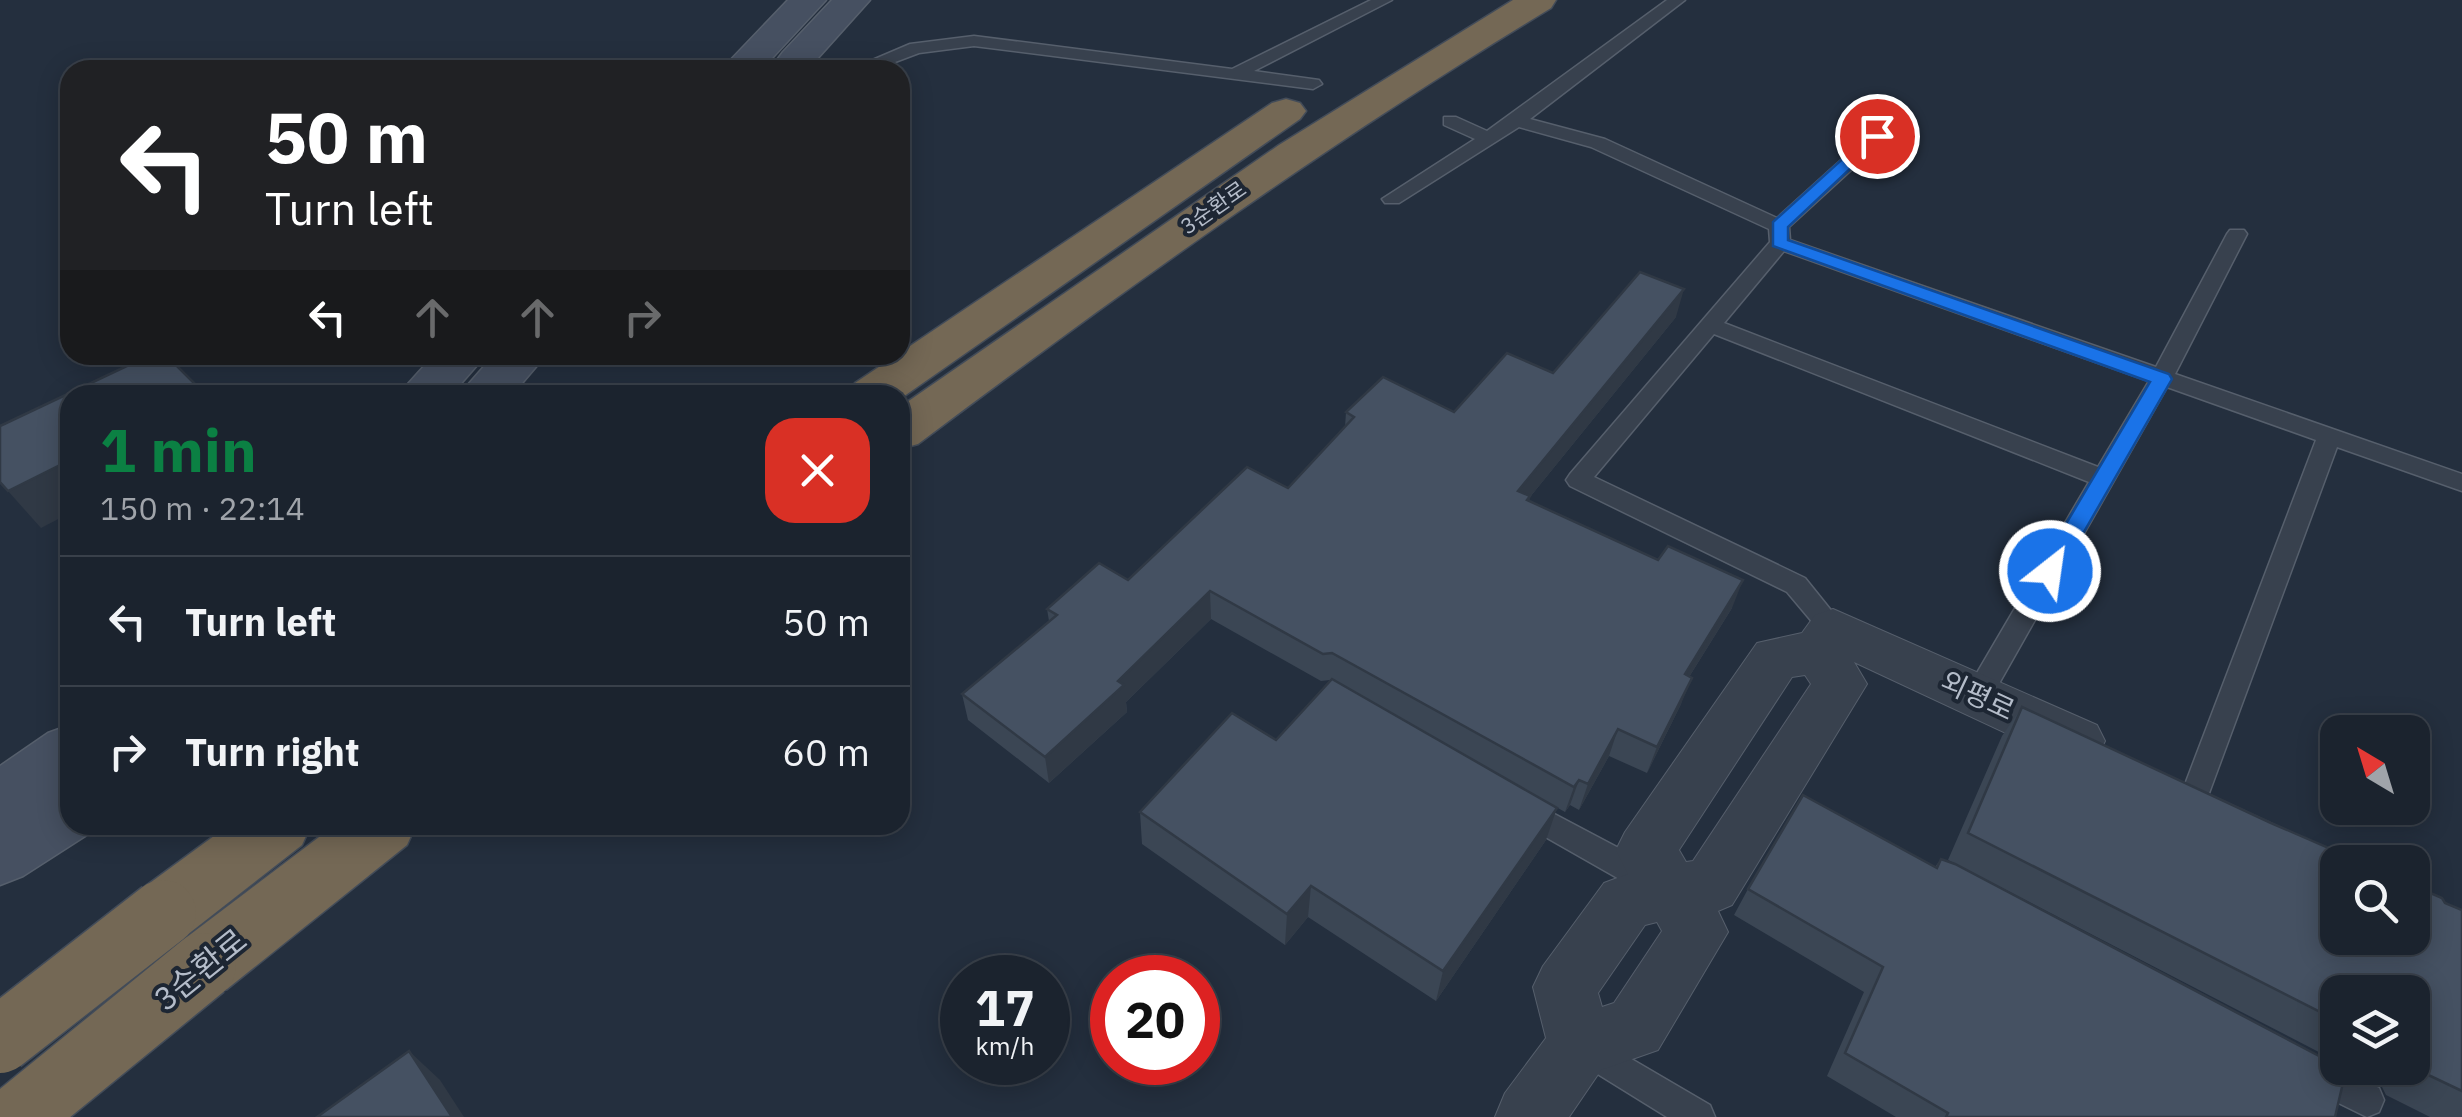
<!DOCTYPE html>
<html lang="en">
<head>
<meta charset="utf-8">
<style>
	body { margin:0; font-family:"IBM Plex Sans","Noto Sans KR",sans-serif; background:#282f3a; color:#f1f3f6; height:100vh; display:flex; flex-direction:column; font-size:38px; white-space:nowrap }
	* { box-sizing:border-box; margin:0 }
	p { font-size:32px; color:#a0a4aa }
	.icon { flex:none; width:55px; height:55px; fill:none; stroke:currentColor; stroke-width:2; stroke-linecap:round; stroke-linejoin:round }
	.map { position:relative; flex:1; overflow:hidden }
	.details { position:absolute; left:60px; top:385px; width:850px; height:450px; display:flex; flex-direction:column; background:#1b232e; border-radius:30px; box-shadow:0 5px 25px #0003,0 0 0 2px #39404a }
	.details>* { flex:none }
	.hud { position:absolute; left:60px; top:60px; width:850px; height:305px; border-radius:30px; box-shadow:0 5px 25px #0003,0 0 0 2px #39404a; background:#202124; color:#fff; overflow:hidden }
	.needle { width:65px; rotate:322deg }
	.tools { position:absolute; left:2320px; top:715px; display:grid; gap:20px }
	.tools a { display:grid; place-items:center; width:110px; height:110px; border-radius:20px; background:#1b232e; box-shadow:0 5px 25px #0003,0 0 0 2px #39404a; font-size:50px }
	.speed { position:absolute; left:940px; top:955px; display:flex; gap:20px; font-size:50px; font-weight:700; text-align:center }
	.speed>* { display:grid; place-content:center; width:130px; height:130px; border-radius:50%; background:#1b232e; box-shadow:0 5px 25px #0003,0 0 0 2px #39404a; line-height:1 }
	.speed small { font-size:25px; font-weight:400 }
	.speed .limit { border:15px solid #d22; background:#fff; color:#111 }
	.pin { position:absolute; display:grid; place-items:center; width:85px; height:85px; color:#fff; margin:-42px; border:5px solid #fff; border-radius:50%; box-shadow:0 2px 10px #0007 }
	.me { position:absolute; width:110px; margin:-55px; rotate:30deg; stroke-linejoin:round; filter:drop-shadow(0 0 8px #0008) }
	.turn { display:flex; align-items:center; gap:35px; height:210px; padding:0 40px; font-size:45px }
	.turn .icon { width:130px; height:130px; stroke-width:2.5 }
	.turn b { display:block; font-size:70px; line-height:85px }
	.lanes { display:flex; align-items:center; height:95px; padding:0 40px; background:#0003; justify-content:center; gap:50px; direction:ltr }
	.lanes .off { opacity:.35 }
	.round { display:grid; place-items:center; flex:none; width:105px; height:105px; border-radius:30px; background:#282f3a }
	.summary { display:flex; align-items:center; justify-content:space-between; height:170px; padding:0 40px }
	h1 { font-size:60px; font-weight:700; line-height:75px; color:#0b8043 }
	ul { padding:0; list-style:none }
	li { display:flex; align-items:center; gap:30px; height:130px; padding:0 40px; border-top:2px solid #39404a }
	li div { flex:1 }
	li b { display:block; font-size:38px }
	li em { font-style:normal }
	.map>svg:first-child { display:block }
	.lines { fill:none; stroke-linecap:round; stroke-linejoin:round }
	.lane-casing { stroke:#565f6c; stroke-width:3 }
	.street-casing { stroke:#565f6c; stroke-width:2 }
	.secondary-casing { stroke:#565f6c; stroke-width:3 }
	.highway-casing { stroke:#434c59; stroke-width:3 }
	.lane { fill:#38414e; fill-rule:evenodd }
	.street { fill:#38414e; fill-rule:evenodd }
	.secondary { fill:#465061; fill-rule:evenodd }
	.highway { fill:#746855; fill-rule:evenodd }
	.highway-bridge-casing { stroke:#434c59; stroke-width:69; stroke-linecap:butt }
	.highway-bridge { stroke:#746855; stroke-width:66 }
	.wall { fill:#3b4654 }
	.shaded-wall { fill:#303945 }
	.building { fill:#455162; stroke:#303945; stroke-width:2.5 }
	.route { fill:#1a73e8; stroke:#114b97; stroke-width:2.5 }
	.labels { text-anchor:middle; dominant-baseline:central; stroke-width:8; stroke-linejoin:round; paint-order:stroke }
	.far-street-label { font-size:22px; fill:#b4bcc9; stroke:#1d2633 }
	.street-label { font-size:28px; fill:#b4bcc9; stroke:#1d2633 }
	.near-street-label { font-size:32px; fill:#b4bcc9; stroke:#1d2633 }
</style>
</head>
<body>
<div class="map">
<svg width="2462" height="1117" viewBox="0 0 2462 1117">
	<rect width="100%" height="100%" fill="#242f3e"/>
	<g class="lines">
		<g class="lane-casing">
			<g id="lane">
				<path d="M1371 0H1392L1254 71 1319 80 1322 84 1313 89 974 46 919 53 874 70H849L910 44 974 36 1232 69Z"/>
				<path d="M1667 0H1685L1530 119 1605 139 1777 218 1871 133H1883V141L1789 227 1790 240 2156 367 2227 234 2230 230H2244L2247 234 2175 374 2462 474V491L2337 447 2205 804 2195 807 2185 804 2181 795 2316 440 2167 387 1988 703 1978 706 1968 703 1964 695 2089 482 1714 334 1594 477 1805 578 1846 629 1842 636H1824L1787 592 1570 486 1566 480 1570 474 1770 242 1769 229 1591 147 1519 127 1399 203H1385L1382 199 1475 139 1444 125V117H1456L1487 131ZM1784 251 2149 381 2098 467 1724 323Z"/>
				<path d="M1522 797 1664 872 1668 882 1664 892 1653 896 1642 892 1512 818 1508 809 1512 800Z"/>
				<path d="M1587 1033 1710 1105 1715 1117H1667L1575 1060 1571 1049 1575 1038Z"/>
				<path d="M2314 1057 2379 1088 2384 1100 2379 1112 2367 1117 2302 1085 2297 1073 2302 1061Z"/>
			</g>
		</g>
		<g class="street-casing">
			<path id="street" d="M1833 609 2097 725 2105 741 2097 757 2077 764 2057 757 1854 662 1867 684 1732 905 1718 911 1728 932 1658 1050 1601 1070 1569 1117H1495L1505 1093 1546 1038 1533 987 1543 966 1604 883 1628 874 1616 850 1625 832 1757 643 1802 633 1815 615ZM1805 675 1811 684 1693 861 1686 862 1679 850 1792 677ZM1657 922 1662 931 1614 1003 1602 1007 1598 993 1645 925Z"/>
		</g>
		<g class="secondary-casing">
			<g id="secondary">
				<path d="M788 0H826L761 70H721Z"/>
				<path d="M832 0H870L809 68H783L777 60 783 52Z"/>
				<path d="M434 355H486L451 395H398Z"/>
				<path d="M494 355H546L512 395H459Z"/>
				<path d="M70 725V825H96L93 831 23 876 0 885V766L48 733Z"/>
			</g>
		</g>
		<g class="highway-casing">
			<g id="highway">
				<path d="M1513 0H1556L1551 8C1331 141 1123 290 918 444L900 449V407L1279 145Z"/>
				<path d="M1286 99 1300 103 1306 111 1300 119 900 399V395H847L855 383 1272 103Z"/>
				<path d="M229 825H311L302 845 187 935 163 944 139 935 129 913 139 891Z"/>
				<path d="M335 825H416L407 845 227 989 203 998 179 989 168 966 179 943Z"/>
			</g>
		</g>
		<use href="#lane" class="lane"/>
		<use href="#street" class="street"/>
		<use href="#secondary" class="secondary"/>
		<use href="#highway" class="highway"/>
		<g class="highway-bridge-casing">
			<g id="highway-bridge">
				<path d="M0 1040 163 913"/>
				<path d="M18 1117 203 966"/>
			</g>
		</g>
		<use href="#highway-bridge" class="highway-bridge"/>
	</g>
	<g class="wall">
		<path d="M1676 317 1530 497 1529 501 1732 608 1689 677 1681 704 1647 773 1609 756 1579 810 1570 805 1565 812 1522 788 1546 840 1436 1001 1308 917 1285 945 1142 844 1140 812 1276 740 1330 680 1321 681 1211 619 1126 702 1127 712 1049 783 968 720 962 694 1049 621 1047 609 1128 580 1288 488 1345 427 1346 412H1454L1553 373Z"/>
		<path d="M2022 707 2462 910V1117H2430L2386 1095 2381 1085 2348 1068H2412V992H2338V1062L1948 860 2002 736Z"/>
		<path d="M1941 859 2335 1117H1896L1827 1076 1864 992 1734 915 1748 889 1935 867Z"/>
	</g>
	<g class="shaded-wall">
		<path d="M1684 289 1676 317 1530 497 1524 524 1518 491Z"/>
		<path d="M70 460V513L41 528 8 491Z"/>
		<path d="M1743 580 1732 608 1674 701 1685 674Z"/>
		<path d="M1210 591 1211 619 1126 702 1127 712 1049 783 1045 757 1118 681Z"/>
		<path d="M1692 678 1681 704 1647 773 1657 747Z"/>
		<path d="M1618 729 1609 756 1579 810 1588 784Z"/>
		<path d="M1579 780 1570 805 1565 812 1574 787Z"/>
		<path d="M1557 808 1546 840 1436 1001 1443 971Z"/>
		<path d="M1311 886 1308 917 1285 945 1287 914Z"/>
		<path d="M409 1051 440 1080 464 1117H452Z"/>
	</g>
	<g class="building">
		<path d="M1640 272 1684 289 1518 491 1530 496 1527 500 1658 560 1668 546 1743 580 1685 674 1692 678 1657 747 1618 729 1588 784 1579 780 1574 787 1332 653 1323 654 1210 591 1118 681 1124 685 1045 757 962 694 1057 615 1047 609 1099 563 1128 580 1247 467 1288 488 1354 417 1346 412 1383 377 1454 412 1507 353 1553 373Z"/>
		<path d="M150 355H166L205 394 203 395H70V460L8 491 0 482V426Z"/>
		<path d="M1332 679 1557 808 1443 971 1311 886 1287 914 1140 812 1232 713 1276 740Z"/>
		<path d="M2022 707 2271 823 2361 862H2338V938H2412V885L2442 898 2445 903 2462 910V1091L2422 1072 2417 1061 2412 1059V992H2338V1021L1968 833Z"/>
		<path d="M1803 795 1937 868 1941 859 1955 864 2338 1066V1068L2346 1070 2335 1117H1946L1948 1113 1845 1053 1883 967 1748 889Z"/>
		<path d="M409 1051 452 1117H317Z"/>
	</g>
	<path class="route" d="M1871 133 1885 136 1788 227V240L2169 374 2172 379 2058 577H2041L2038 571 2150 382 1773 246V222Z"/>
	<g class="labels">
		<g class="far-street-label">
			<text transform="translate(1213 207) rotate(-35)">3순환로</text>
		</g>
		<g class="street-label">
			<text transform="translate(1978 695) rotate(25)">외평로</text>
		</g>
		<g class="near-street-label">
			<text transform="translate(200 969) rotate(-39)">3순환로</text>
		</g>
	</g>
</svg>
<div class="tools">
<a><svg class="needle" viewBox="-14 -14 28 28"><path d="M0-13l5 13h-10z" fill="#e53935"/><path d="M0 13l5-13h-10z" fill="#a0a4aa"/></svg></a>
<a><svg class="icon" aria-label="search" viewBox="0 0 24 24"><circle cx="10" cy="10" r="6"/><path d="M15 15l6 6"/></svg></a>
<a><svg class="icon" aria-label="layers" viewBox="0 0 24 24"><path d="M12 4l9 5-9 5-9-5zM3 14l9 5 9-5"/></svg></a>
</div>
<div class="speed"><div>17<small>km/h</small></div><div class="limit">20</div></div>
<div class="pin" style="left:1877px;top:136px;background:#d93025"><svg class="icon" aria-label="arrive" viewBox="0 0 24 24"><path d="M6 21V4h12l-3 4 3 4H6"/></svg></div>
<svg class="me" style="left:2050px;top:571px" viewBox="-20 -20 40 40"><circle r="17" fill="#1a73e8" stroke="#fff" stroke-width="3"/><path d="M0-11L8 9 0 5-8 9z" fill="#fff"/></svg>
<div class="hud">
<div class="turn"><svg class="icon" aria-label="left" viewBox="0 0 24 24"><path d="M17 20v-9H6M10 6l-5 5 5 5"/></svg><div><b>50 m</b>Turn left</div></div>
<div class="lanes"><svg class="icon" aria-label="left" viewBox="0 0 24 24"><path d="M17 20v-9H6M10 6l-5 5 5 5"/></svg><svg class="icon off" aria-label="ahead" viewBox="0 0 24 24"><path d="M12 20V5M6 11l6-6 6 6"/></svg><svg class="icon off" aria-label="ahead" viewBox="0 0 24 24"><path d="M12 20V5M6 11l6-6 6 6"/></svg><svg class="icon off" aria-label="right" viewBox="0 0 24 24"><path d="M7 20v-9h11M14 6l5 5-5 5"/></svg></div>
</div>
<section class="details">
<div class="summary"><div><h1>1 min</h1><p>150 m · 22:14</p></div><a class="round" style="background:#d93025;color:#fff"><svg class="icon" aria-label="close" viewBox="0 0 24 24"><path d="M6 6l12 12M18 6L6 18"/></svg></a></div>
<ul>
<li><svg class="icon" aria-label="left" viewBox="0 0 24 24"><path d="M17 20v-9H6M10 6l-5 5 5 5"/></svg><div><b>Turn left</b></div><em>50 m</em></li>
<li><svg class="icon" aria-label="right" viewBox="0 0 24 24"><path d="M7 20v-9h11M14 6l5 5-5 5"/></svg><div><b>Turn right</b></div><em>60 m</em></li>
</ul>
</section>
</div>
</body>
</html>
